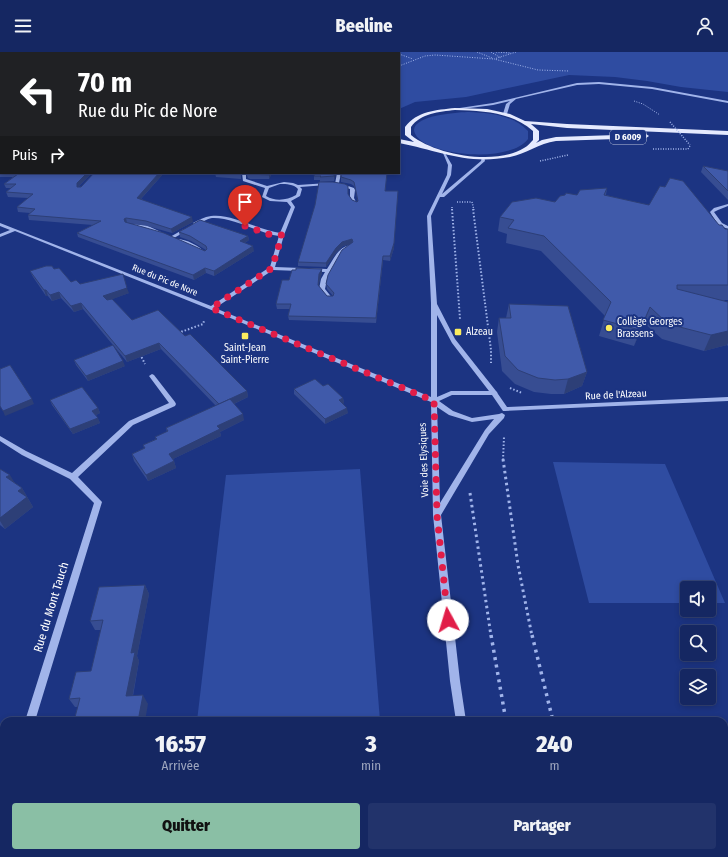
<!DOCTYPE html>
<html lang="fr">
<head>
<meta charset="utf-8">
<style>
	body { margin:0; font-family:"Fira Sans Condensed",sans-serif; background:#22336b; color:#f1f3f6; height:100vh; display:flex; flex-direction:column; font-size:15px; white-space:nowrap }
	* { box-sizing:border-box; margin:0 }
	p { font-size:13px; color:#9da5be }
	.icon { flex:none; width:22px; height:22px; fill:none; stroke:currentColor; stroke-width:2; stroke-linecap:round; stroke-linejoin:round }
	.map { position:relative; flex:1; overflow:hidden }
	.sheet { position:absolute; left:0px; top:665px; width:728px; height:140px; display:flex; flex-direction:column; background:#152762; border-radius:12px 12px 0 0; box-shadow:0 2px 6px #0003,0 0 0 1px #344477 }
	.sheet>* { flex:none }
	.top-card { position:absolute; left:0px; top:0px; width:400px; height:122px; box-shadow:0 2px 6px #0003,0 0 0 1px #344477; background:#202124; color:#fff; overflow:hidden }
	.fabs { position:absolute; left:680px; top:529px; display:grid; gap:8px }
	.fabs a { display:grid; place-items:center; width:36px; height:36px; border-radius:4px; background:#152762; box-shadow:0 2px 6px #0003,0 0 0 1px #344477; font-size:20px }
	.pin { position:absolute; display:grid; place-items:center; width:34px; height:34px; color:#fff; margin:-41px -17px; border-radius:50% 50% 50% 0; rotate:-45deg; box-shadow:0 0 4px #0007 }
	.pin .icon { rotate:45deg }
	.me { position:absolute; width:44px; margin:-22px; rotate:354deg; stroke-linejoin:round; filter:drop-shadow(0 0 3px #0008) }
	.turn { display:flex; align-items:center; gap:14px; height:84px; padding:0 12px; font-size:18px }
	.turn .icon { width:52px; height:52px; stroke-width:2.5 }
	.turn b { display:block; font-size:28px; line-height:34px }
	.then { display:flex; align-items:center; height:38px; padding:0 12px; background:#0003; gap:8px; font-size:15px }
	.eta { display:flex; justify-content:space-evenly; align-items:center; height:68px; text-align:center }
	.eta b { font-size:24px; font-weight:800; line-height:28px }
	.cta { display:flex; gap:8px; margin-top:auto; padding:8px 12px }
	.cta a { flex:1; height:46px; border-radius:4px; background:#8abfa5; color:#111; font-size:16px; font-weight:800; line-height:46px; text-align:center }
	.cta a+a { background:#22336b; color:#f1f3f6 }
	header { display:flex; justify-content:space-between; align-items:center; height:52px; padding:0 12px; background:#152762; font-size:18px; font-weight:800 }
	.map>svg:first-child { display:block }
	.green { fill:#2f4ca1 }
	.lines { fill:none; stroke-linecap:round; stroke-linejoin:round }
	.path-far4 { stroke:#a1b4ea; stroke-width:1; stroke-dasharray:1 1.5; stroke-linecap:butt }
	.path-far3 { stroke:#a1b4ea; stroke-width:1.5; stroke-dasharray:1 1.5; stroke-linecap:butt }
	.path-far2 { stroke:#a1b4ea; stroke-width:2; stroke-dasharray:1.5 2; stroke-linecap:butt }
	.path-far1 { stroke:#a1b4ea; stroke-width:3; stroke-dasharray:2.5 3.5; stroke-linecap:butt }
	.path { stroke:#a1b4ea; stroke-width:3.5; stroke-dasharray:3 4.5; stroke-linecap:butt }
	.minor { fill:#a1b4ea; fill-rule:evenodd }
	.major { fill:#e5eafe; fill-rule:evenodd }
	.path-bridge { stroke:#a1b4ea; stroke-width:1.5; stroke-dasharray:1 1.5; stroke-linecap:butt }
	.wall { fill:#374d92 }
	.shaded-wall { fill:#2d3f77 }
	.building { fill:#405aaa; stroke:#2d3f77 }
	.route { stroke:#e11d48; stroke-width:7; stroke-dasharray:0 12.6 }
	.poi-dot { fill:#faec5f; stroke:#1c3482; stroke-width:1.5 }
	.labels { text-anchor:middle; dominant-baseline:central; stroke-width:4; stroke-linejoin:round; paint-order:stroke }
	.shield { fill:#1c3482; stroke:#bbc2da; stroke-width:1 }
	.shield-label { font-size:9px; font-weight:bold; fill:#fff }
	.far-street-label { font-size:9px; fill:#fff; stroke:#1c3482 }
	.poi-label { font-size:10px; fill:#fff; stroke:#1c3482; text-anchor:start }
	.street-label { font-size:10px; fill:#fff; stroke:#1c3482 }
	.near-street-label { font-size:12px; fill:#fff; stroke:#1c3482 }
</style>
</head>
<body>
<header><svg class="icon" aria-label="menu" viewBox="0 0 24 24"><path d="M4 6h16M4 12h16M4 18h16"/></svg>Beeline<svg class="icon" aria-label="person" viewBox="0 0 24 24"><circle cx="12" cy="8" r="4"/><path d="M4 21q1-7 8-7t8 7"/></svg></header>
<div class="map">
<svg width="728" height="805" viewBox="0 0 728 805">
	<rect width="100%" height="100%" fill="#1c3482"/>
	<g class="green">
		<path d="M367 0H728V40L681 35 647 29 615 25 569 23 466 45 415 50 399 57V1Z"/>
		<path d="M469 60C490 61 513 63 528 79V87C511 110 439 105 419 87 396 64 460 60 469 60Z"/>
		<path d="M553 410 665 412 725 551H709V536H687V551H589Z"/>
		<path d="M360 417 380 669H197L226 423Z"/>
		<path d="M182 801H284V805H181Z"/>
	</g>
	<g class="lines">
		<g class="path-far4">
			<path d="M381 0 395 1"/>
			<path d="M477 0 492 6"/>
			<path d="M491 0 501 6"/>
			<path d="M496 0 510 1"/>
			<path d="M516 0 494 7 538 18 569 19"/>
			<path d="M127 1 131 0"/>
			<path d="M399 2 413 7"/>
			<path d="M399 14 425 4 435 3 494 7"/>
			<path d="M0 42 1 38"/>
			<path d="M0 44 1 46"/>
			<path d="M634 49 643 52 660 63"/>
		</g>
		<g class="path-far3">
			<path d="M653 97H688L690 94"/>
			<path d="M540 109 568 103"/>
			<path d="M457 150H472L474 158"/>
			<path d="M452 155V158"/>
		</g>
		<g class="path-far2">
			<path d="M452 157 460 267"/>
			<path d="M473 157 491 298V311"/>
			<path d="M178 281 203 272 204 269"/>
			<path d="M140 302 145 312"/>
			<path d="M510 336 522 341"/>
			<path d="M503 408 504 385"/>
		</g>
		<g class="path-far1">
			<path d="M503 407 518 513 532 584"/>
			<path d="M470 441 491 584"/>
		</g>
		<g class="path">
			<path d="M491 583 506 669"/>
			<path d="M532 583 553 669"/>
			<path d="M537 801 538 805"/>
			<path d="M591 801 592 805"/>
		</g>
		<g class="minor">
			<path d="M599 30 652 35 728 49V51L652 37 599 32 577 33 516 47 510 52 507 62 505 63 503 62 506 52 510 49 493 53 455 58 453 57 493 51 577 31Z"/>
			<path d="M443 101H445L452 113 451 123 442 142 481 109 482 105H484L485 109 444 145H440L431 164 437 252 455 287 496 339 497 340 498 342 507 355 728 345V349L505 359H503L492 343H452L439 349 453 359 472 366 499 362 502 361 505 363 504 366 489 382 441 463 460 629 466 669H456L450 629 433 463 431 350 209 257 15 179 0 185V182L10 178 0 174V171L211 254 270 215 279 184C258 181 233 165 212 166 206 167 201 171 195 173H193V171C199 168 204 165 211 164 231 161 259 178 280 181L291 155 287 150 270 149 262 145 265 136 243 129 242 121H246V127L267 134 284 130 293 131 298 133 328 131V133H327L300 135 302 137 300 144 291 149 295 155 284 183 275 215 327 217C333 208 339 193 352 193V195L341 202 327 227 325 237 333 247 332 248H328L319 237 321 227 325 220 273 218 215 256 431 345V251L427 164 447 123 448 113ZM280 132C287 132 293 132 298 137L296 143C287 148 276 150 266 144L269 136ZM437 263 452 291 489 339H451L437 345ZM437 355 449 363 472 370 494 367 485 378 440 451Z"/>
			<path d="M337 121H341L339 131 354 136 355 138 354 146 357 152V153H353L350 146V137L335 132Z"/>
			<path d="M728 152V154L718 158 714 160 722 171 728 174V177L718 173 710 160 714 156Z"/>
			<path d="M127 172 146 173 163 181 161 182 143 175 127 174Z"/>
			<path d="M184 177 188 178 174 186 170 185Z"/>
			<path d="M176 187C187 187 199 194 206 201L202 202 193 195 176 189Z"/>
			<path d="M152 322 154 323 175 350 176 352 175 354 133 373 78 425 102 450 35 669H25L94 451 70 427 22 403 0 389V384L26 399 72 421 129 369 169 351 149 324Z"/>
			<path d="M0 672 4 673V683L0 682Z"/>
			<path d="M4 754V775L0 777V756Z"/>
			<path d="M477 801H489L490 805H478Z"/>
		</g>
		<g class="major">
			<path d="M455 56 487 57 510 62 525 69 567 72 728 79V83L567 76 531 72 539 79V88L536 91 542 88 556 85 646 82 649 84 646 86 556 89C539 91 526 102 510 105 466 113 440 99 399 91V87L414 90 405 83V75C417 59 436 58 455 56ZM455 58C484 59 511 60 533 79V88C531 90 528 94 524 96 496 114 435 103 411 83V75C421 61 439 60 455 58Z"/>
			<rect x="0" y="61" width="1" height="2"/>
		</g>
		<path class="path-bridge" d="M670 70 690 93"/>
	</g>
	<g class="wall">
		<path d="M0 93H1V121H92L78 135 164 121 141 147 193 170 172 181 147 174 127 171 205 199 206 198 191 189 180 185 179 180 248 184 249 188 245 191 254 199 214 224 206 221 194 228 78 185 77 181 93 173 29 168 28 163 30 161 18 160 17 155 28 146 8 145 6 140 12 136H6L4 132 13 125H0Z"/>
		<path d="M703 114 728 119V148L701 120Z"/>
		<path d="M215 121H241V127L216 125Z"/>
		<path d="M246 121H272L269 127H250L248 126Z"/>
		<path d="M315 121H336L334 129 320 130V128H314V124Z"/>
		<path d="M341 121H387L385 139 394 196 390 209 383 208 376 271 289 268 288 264 290 257H277L276 252 289 228 322 221 320 227 318 234 327 244H333L327 237 326 232 352 192 343 194 336 201 326 215 298 214V210L348 142 352 148 357 150 358 149 354 134 351 132 341 130Z"/>
		<path d="M607 136 606 143 719 173 725 177H728V248H723L728 250V294L727 293 704 299 662 287 644 271 634 294 599 284 605 264 541 199 506 191 507 182 498 179 500 165 577 143Z"/>
		<path d="M54 217 71 230 80 232 129 241 112 247 132 268 185 284 247 339 248 345 234 352 244 368 220 380 221 384 173 407 174 409 176 416 148 429 134 409 132 402 144 396 143 393 156 387 155 385 167 380 166 376 216 354 161 297 127 310 83 257 74 260 61 246 52 249 48 244H46L33 225 30 219Z"/>
		<path d="M509 252 587 320 582 334 564 342H551L534 340 515 332 502 319 497 280 499 266H506Z"/>
		<path d="M74 308 125 314 88 329 76 313Z"/>
		<path d="M323 334 343 346 344 351H343L348 361 325 372 294 342V337Z"/>
		<path d="M50 348 98 356 100 361 96 363 100 371 73 382 52 353Z"/>
		<path d="M0 417 15 431 22 436 33 455 5 477 0 473Z"/>
		<path d="M145 533 149 542 137 604 139 609 133 644 148 652 75 655 69 647 91 619 101 578H95L90 569Z"/>
	</g>
	<g class="shaded-wall">
		<path d="M87 121H92L78 135H77V131Z"/>
		<path d="M159 121H164L138 150 137 146Z"/>
		<path d="M270 121H272L269 127V123Z"/>
		<path d="M335 121H336L334 129V124Z"/>
		<path d="M398 139 394 196 390 209V204Z"/>
		<path d="M192 165 193 170 172 181 171 177Z"/>
		<path d="M126 166 127 171 126 172V175L124 167Z"/>
		<path d="M248 184 249 188 240 194V189Z"/>
		<path d="M352 187V192L343 194 336 201 326 215V211L336 196 342 190Z"/>
		<path d="M253 194 254 199 214 224V219Z"/>
		<path d="M383 204V208L376 271V266Z"/>
		<path d="M205 216 206 221 194 228 193 223Z"/>
		<path d="M322 217V221L320 227 318 238V233L319 222Z"/>
		<path d="M127 236 129 241 105 250 103 244Z"/>
		<path d="M44 238H46L48 244H46Z"/>
		<path d="M59 240 61 246 52 249 50 243Z"/>
		<path d="M81 251 83 257 74 260 71 254Z"/>
		<path d="M650 255 644 271 634 294 640 278Z"/>
		<path d="M728 279V291L727 293 704 299 711 283Z"/>
		<path d="M159 291 161 297 127 310 125 304Z"/>
		<path d="M123 309 125 314 88 329 86 324Z"/>
		<path d="M587 320 582 334 564 342 568 327Z"/>
		<path d="M247 339 248 345 221 358 219 352Z"/>
		<path d="M343 346 344 351 339 353V348Z"/>
		<path d="M32 347 34 352 5 364 3 359Z"/>
		<path d="M98 356 100 361 94 364 92 359Z"/>
		<path d="M347 356 348 361 325 372V367Z"/>
		<path d="M243 362 244 368 220 380 221 384 171 408 169 402 217 374Z"/>
		<path d="M98 366 100 371 73 382 70 377Z"/>
		<path d="M174 409 176 416 148 429 146 423Z"/>
		<path d="M10 423 16 433 6 425Z"/>
		<path d="M22 436 33 455 5 477 0 469V466L18 439Z"/>
		<path d="M145 533 149 542 137 604 139 609 131 652 126 644 131 601Z"/>
		<path d="M143 643 148 652 145 669H138Z"/>
		<path d="M98 801H106L105 805H97Z"/>
	</g>
	<g class="building">
		<rect x="0" y="93" width="1" height="27"/>
		<path d="M703 114 728 119V139Z"/>
		<path d="M10 121H87L77 131V135H81L94 121H159L137 146 192 165 171 177 146 169 126 166 124 167 125 170 164 181 205 199 207 197 206 194 190 184 179 180 200 168 248 184 240 189 253 194 214 219 205 216 193 223 77 181 101 169 28 163 35 157 17 155 33 142 6 140 16 132H4L18 122Z"/>
		<path d="M224 121H241V122Z"/>
		<path d="M247 121H270L269 123 249 122H247Z"/>
		<path d="M315 121H335L334 124 320 125 321 124H314Z"/>
		<path d="M341 121H387L385 139H398L394 191 390 204H383L376 266 288 264 291 252H276L282 228H289L292 218H296V216L322 217 319 222 318 233 327 244H333L334 241 326 232 328 223 342 198 353 190 352 187 342 190 336 196 326 211 298 210 315 153 319 130H333L345 132 348 134V142L352 148 357 150 358 149 354 130 351 128 341 125Z"/>
		<path d="M670 126 683 129 719 173H722L725 177H728V233H677V237L728 250V279L711 283 668 272 650 255 640 278 603 268 611 250 544 184 508 176 514 168 500 165 512 150 536 146 555 150 560 144 565 143 566 141 577 143 580 138 607 136 604 143 649 153 660 134 665 135Z"/>
		<path d="M46 214H52L54 217 59 216 71 230 76 228 80 232 123 222 127 236 103 244 107 248 112 247 132 268 158 258 185 284 190 282 247 339 219 352 159 291 125 304 81 251 71 254 59 240 50 243 46 238H44L30 219Z"/>
		<path d="M509 252 568 254 587 320 568 327 555 328 538 326 518 318 505 304 499 266H511Z"/>
		<path d="M113 293 123 309 86 324 74 308Z"/>
		<path d="M10 313 32 347 3 359 0 354V317Z"/>
		<path d="M315 327 323 334 328 332 343 346 339 348 347 356 325 367 294 337Z"/>
		<path d="M82 335 98 356 92 359 98 366 70 377 50 348Z"/>
		<path d="M230 347 243 362 217 374 220 377 169 402 174 409 146 423 132 402 145 396 143 393 157 387 155 385 168 379 166 376Z"/>
		<path d="M0 417 10 423 6 425 22 436 18 439 27 445 0 466Z"/>
		<path d="M145 533 131 601 135 600 126 644 143 643 138 669H74L80 646 69 647 76 620 91 619 103 568 90 569 99 535Z"/>
		<path d="M28 801H98L97 805H27Z"/>
	</g>
	<g class="lines">
		<path class="route" d="M245 174 271 183H282L272 216 211 256 434 349 437 463 448 568"/>
	</g>
	<g class="poi-dot">
		<circle cx="609" cy="276" r="4"/>
		<rect x="454" y="276" width="8" height="8" rx="2"/>
		<rect x="241" y="280" width="8" height="8" rx="2"/>
	</g>
	<g class="labels">
		<rect class="shield" x="610" y="78" width="36" height="14" rx="3"/>
		<g class="shield-label">
			<text x="628" y="85">D 6009</text>
		</g>
		<g class="far-street-label">
			<text transform="translate(165 228) rotate(22)">Rue du Pic de Nore</text>
		</g>
		<g class="poi-label">
			<text x="617" y="270">Collège Georges<tspan x="617" dy="12">Brassens</tspan></text>
			<text x="466" y="280">Alzeau</text>
			<text x="245" y="296" text-anchor="middle">Saint-Jean<tspan x="245" dy="12">Saint-Pierre</tspan></text>
		</g>
		<g class="street-label">
			<text transform="translate(616 343) rotate(-3)">Rue de l'Alzeau</text>
			<text transform="translate(424 408) rotate(-92)">Voie des Elysiques</text>
		</g>
		<g class="near-street-label">
			<text transform="translate(51 555) rotate(-73)">Rue du Mont Tauch</text>
		</g>
	</g>
</svg>
<div class="fabs">
<a><svg class="icon" aria-label="sound" viewBox="0 0 24 24"><path d="M4 9h4l5-4v14l-5-4H4zM17 9q2 3 0 6"/></svg></a>
<a><svg class="icon" aria-label="search" viewBox="0 0 24 24"><circle cx="10" cy="10" r="6"/><path d="M15 15l6 6"/></svg></a>
<a><svg class="icon" aria-label="layers" viewBox="0 0 24 24"><path d="M12 4l9 5-9 5-9-5zM3 14l9 5 9-5"/></svg></a>
</div>
<div class="pin" style="left:245px;top:174px;background:#d93025"><svg class="icon" aria-label="arrive" viewBox="0 0 24 24"><path d="M6 21V4h12l-3 4 3 4H6"/></svg></div>
<svg class="me" style="left:448px;top:568px" viewBox="-20 -20 40 40"><circle r="19" fill="#fff"/><path d="M0-13L10 11 0 6-10 11z" fill="#e11d48"/></svg>
<div class="top-card">
<div class="turn"><svg class="icon" aria-label="left" viewBox="0 0 24 24"><path d="M17 20v-9H6M10 6l-5 5 5 5"/></svg><div><b>70 m</b>Rue du Pic de Nore</div></div>
<div class="then">Puis<svg class="icon" aria-label="right" viewBox="0 0 24 24"><path d="M7 20v-9h11M14 6l5 5-5 5"/></svg></div>
</div>
<section class="sheet">
<div class="eta">
<div><b>16:57</b><p>Arrivée</p></div>
<div><b>3</b><p>min</p></div>
<div><b>240</b><p>m</p></div>
</div>
<div class="cta"><a>Quitter</a><a>Partager</a></div>
</section>
</div>
</body>
</html>
